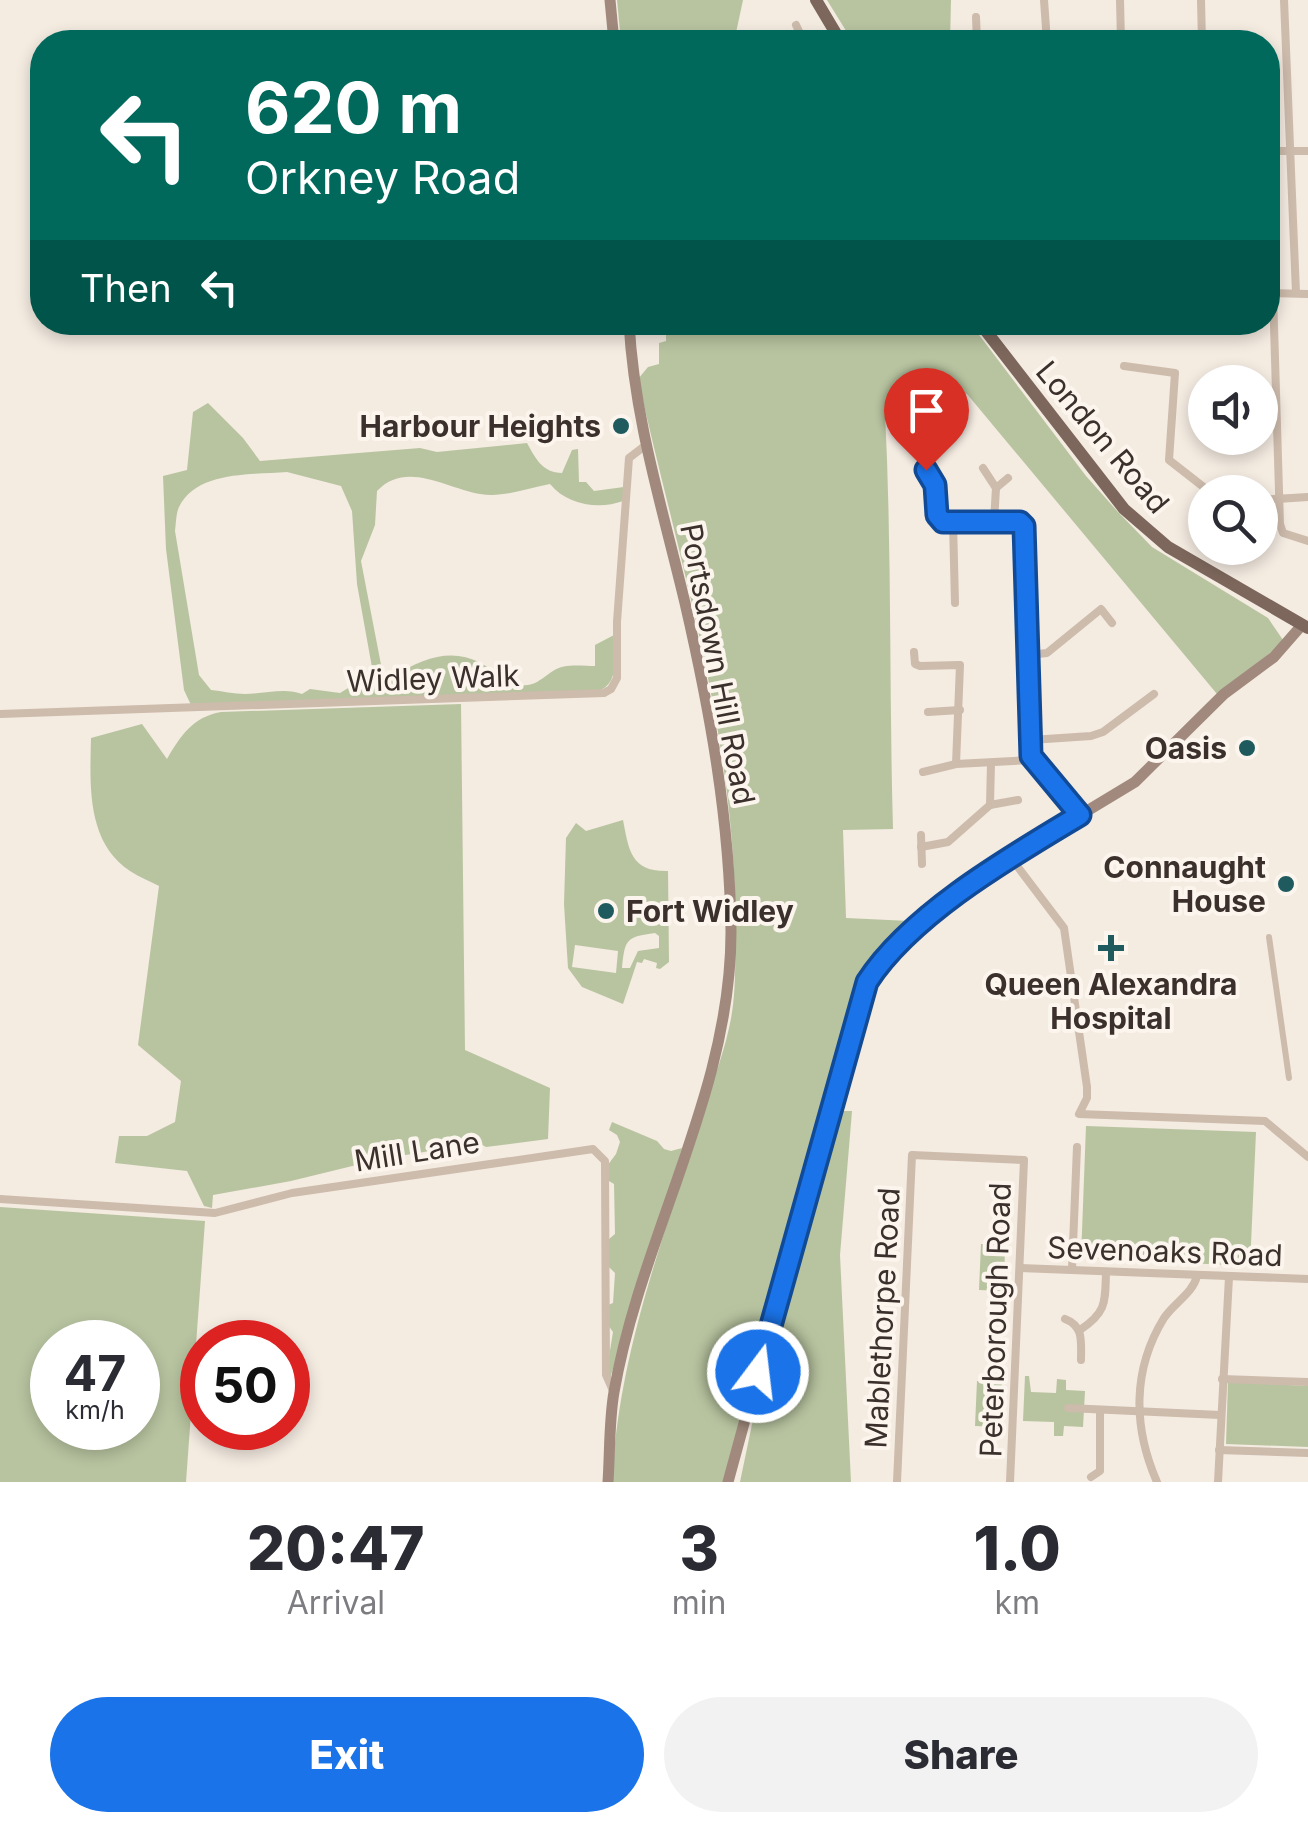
<!DOCTYPE html>
<html lang="en">
<head>
<meta charset="utf-8">
<style>
	body { margin:0; font-family:Inter,sans-serif; background:#f2f2f3; color:#2b2b33; height:100vh; display:flex; flex-direction:column; font-size:38px; white-space:nowrap }
	* { box-sizing:border-box; margin:0 }
	p { font-size:32px; color:#7c7c81 }
	.icon { flex:none; width:55px; height:55px; fill:none; stroke:currentColor; stroke-width:2; stroke-linecap:round; stroke-linejoin:round }
	.map { position:relative; height:1482px; overflow:hidden }
	.side { display:flex; flex-direction:column; background:#fff; flex:1 }
	.side>* { flex:none }
	.guide { position:absolute; left:30px; top:30px; width:1250px; height:305px; border-radius:40px; box-shadow:0 5px 15px #0003; background:#00695c; color:#fff; overflow:hidden }
	.fabs { position:absolute; left:1188px; top:365px; display:grid; gap:20px }
	.fabs a { display:grid; place-items:center; width:90px; height:90px; border-radius:50%; background:#fff; box-shadow:0 5px 15px #0003; font-size:50px }
	.speed { position:absolute; left:30px; top:1320px; display:flex; gap:20px; font-size:50px; font-weight:700; text-align:center }
	.speed>* { display:grid; place-content:center; width:130px; height:130px; border-radius:50%; background:#fff; box-shadow:0 5px 15px #0003; line-height:1 }
	.speed small { font-size:25px; font-weight:400 }
	.speed .limit { border:15px solid #d22; background:#fff; color:#111 }
	.pin { position:absolute; display:grid; place-items:center; width:85px; height:85px; color:#fff; margin:-102px -42px; border-radius:50% 50% 50% 0; rotate:-45deg; box-shadow:0 0 10px #0007 }
	.pin .icon { rotate:45deg }
	.me { position:absolute; width:110px; margin:-55px; rotate:15deg; stroke-linejoin:round; filter:drop-shadow(0 0 8px #0008) }
	.turn { display:flex; align-items:center; gap:35px; height:210px; padding:0 50px; font-size:45px }
	.turn .icon { width:130px; height:130px; stroke-width:2.5 }
	.turn b { display:block; font-size:70px; line-height:85px }
	.then { display:flex; align-items:center; height:95px; padding:0 50px; background:#0003; gap:20px; font-size:38px }
	.eta { display:flex; justify-content:space-evenly; align-items:center; height:170px; text-align:center }
	.eta b { font-size:60px; font-weight:800; line-height:70px }
	.button { display:flex; gap:20px; margin-top:auto; padding:20px 50px }
	.button a { flex:1; height:115px; border-radius:60px; background:#1a73e8; color:#fff; font-size:40px; font-weight:800; line-height:115px; text-align:center }
	.button a+a { background:#f2f2f3; color:#2b2b33 }
	.map>svg:first-child { display:block }
	.green { fill:#b8c4a0; fill-rule:evenodd }
	.lines { fill:none; stroke-linecap:round; stroke-linejoin:round }
	.pedestrian { stroke:#cdbbac; stroke-width:6 }
	.minor { stroke:#cdbbac; stroke-width:8 }
	.secondary { stroke:#a18a7d; stroke-width:11 }
	.primary { stroke:#7d675c; stroke-width:12 }
	.route-casing { stroke:#114b97; stroke-width:25 }
	.route { stroke:#1a73e8; stroke-width:18 }
	.poi-dot { fill:#1f5a5e; stroke:#fbf5ee; stroke-width:4 }
	.labels { text-anchor:middle; dominant-baseline:central; stroke-width:8; stroke-linejoin:round; paint-order:stroke }
	.poi-label { font-size:30px; font-weight:bold; fill:#3b302b; stroke:#fbf5ee; text-anchor:end }
	.street-label { font-size:30px; fill:#3b302b; stroke:#fbf5ee }
</style>
</head>
<body>
<div class="map">
<svg width="1308" height="1482" viewBox="0 0 1308 1482">
	<rect width="100%" height="100%" fill="#f4ebe1"/>
	<g class="green">
		<path d="M617 0H743L734 42H621Z"/>
		<path d="M827 0H951L950 42H853Z"/>
		<path d="M666 323H970L1086 476 1118 512 1152 547 1268 618 1283 640 1277 648 1217 694 967 394C936 383 909 391 885 413 892 552 889 690 893 829L843 830 846 918 910 921 861 983 724 1482H612C618 1355 662 1243 700 1122 709 1091 722 1060 729 1028 737 995 735 957 735 922 736 737 678 558 638 379L648 367 659 364V343L666 341Z"/>
		<path d="M208 403 243 438 260 461 420 448 437 452 527 443C535 458 543 473 562 473L572 450 578 449 579 482H586L594 491 624 487 623 501C599 510 567 505 550 484 527 488 504 498 480 494 446 488 406 460 377 491L375 525 361 561 383 675 393 677C435 649 472 645 508 685 537 686 532 685 553 671 564 663 582 666 595 666V645L614 635C614 654 620 680 601 690L191 705 184 690 166 549 163 476 187 470 193 412ZM287 472 341 486 352 511 357 584 373 673 340 693 310 689 302 694C286 687 262 694 245 694 234 694 222 691 211 690L199 675 175 531C176 524 176 513 179 507 197 470 253 475 287 472Z"/>
		<path d="M461 704 465 1050 550 1088 548 1139 486 1147 479 1143 381 1159 291 1181 213 1195 212 1208 204 1206 187 1171 115 1163 119 1136H147L175 1122 181 1081 138 1045 159 886C150 881 139 877 130 871 86 842 90 784 91 738L142 724 167 759C181 735 193 717 221 712Z"/>
		<path d="M623 820C629 851 631 872 668 871L669 962 660 969 656 968 657 963 644 959 642 963 637 962 623 1004 582 987 568 968 564 904 566 838 576 823 586 831ZM655 933 659 936V948L638 951 630 968H622C625 939 626 937 655 933ZM575 945 618 951 616 973 572 967Z"/>
		<path d="M836 1111H852L840 1255 851 1482H740L756 1405Z"/>
		<path d="M612 1122 657 1141 664 1149 671 1151 682 1148 610 1378 608 1363 613 1332 608 1325V1305L613 1303 615 1273 607 1265 609 1239 615 1234 614 1184 609 1181 607 1166 616 1154 620 1142 617 1135 609 1130Z"/>
		<path d="M1086 1126 1256 1132 1250 1266 1081 1258Z"/>
		<path d="M0 1207 205 1221 186 1482H0ZM52 1342H138V1428H52Z"/>
		<path d="M981 1244H1005L1004 1291 979 1290Z"/>
		<path d="M1025 1376H1029L1031 1392 1056 1393 1057 1379 1066 1380V1390L1085 1391 1083 1427 1064 1426 1063 1436H1054V1422L1023 1421Z"/>
		<path d="M977 1381 1002 1382 1000 1427 975 1426Z"/>
		<path d="M1228 1382 1308 1386V1447L1226 1444Z"/>
	</g>
	<g class="lines">
		<path class="pedestrian" d="M1269 937 1289 1078"/>
		<g class="minor">
			<path d="M1044 0 1047 42"/>
			<path d="M1120 0 1121 42"/>
			<path d="M1201 0 1202 42"/>
			<path d="M1284 0 1296 293"/>
			<path d="M976 17 977 42"/>
			<path d="M796 25 804 42"/>
			<path d="M752 42 753 38"/>
			<path d="M1268 151H1308"/>
			<path d="M1268 293 1308 294"/>
			<path d="M1273 293 1280 524 1283 533 1308 541"/>
			<path d="M1124 366 1175 373 1169 460 1210 492"/>
			<path d="M937 428 923 438 924 462 935 485 939 520 1020 522 1024 526 1031 756 1080 815"/>
			<path d="M983 468 996 488 994 522"/>
			<path d="M996 488 1008 478"/>
			<path d="M1260 500 1308 497"/>
			<path d="M953 522 955 603"/>
			<path d="M914 652 915 664 920 666 960 665 956 764 1032 760"/>
			<path d="M1028 655 1047 653 1101 609 1112 623"/>
			<path d="M928 712 960 710"/>
			<path d="M0 714 604 693 611 689 617 678V622L629 458 646 445"/>
			<path d="M1031 740 1091 736 1103 732 1154 694"/>
			<path d="M923 772 956 764"/>
			<path d="M990 805 1018 800"/>
			<path d="M921 835 922 864"/>
			<path d="M921 847 948 842 990 805 991 763"/>
			<path d="M1011 858 1064 928 1087 1087V1098L1079 1114 1265 1121 1308 1157"/>
			<path d="M0 1199 215 1213 292 1193 593 1149 605 1161 606 1375 614 1393"/>
			<path d="M1020 1268 1308 1279"/>
			<path d="M1072 1269 1077 1147"/>
			<path d="M1065 1319C1084 1326 1081 1342 1081 1360"/>
			<path d="M1080 1330C1107 1312 1105 1302 1106 1272"/>
			<path d="M1222 1379 1308 1382"/>
			<path d="M1068 1408 1220 1415"/>
			<path d="M1219 1450 1308 1453"/>
			<path d="M1091 1477 1100 1471V1410"/>
			<path d="M897 1482 912 1155 1024 1160 1010 1482"/>
			<path d="M1157 1482C1133 1427 1132 1370 1164 1318 1174 1303 1193 1293 1197 1276"/>
			<path d="M1218 1482 1229 1277"/>
		</g>
		<g class="secondary">
			<path d="M610 0 614 42"/>
			<path d="M608 1482C610 1452 609 1421 614 1392 641 1236 731 1093 731 932 730 821 710 711 685 603 663 510 634 419 629 322"/>
			<path d="M728 1482 861 995 884 956 920 924 1029 846 1135 782 1224 694 1274 657 1302 625"/>
		</g>
		<g class="primary">
			<path d="M816 0 841 42"/>
			<path d="M979 322 1124 509 1168 547 1308 628"/>
		</g>
	</g>
	<g class="lines">
		<g class="route-casing">
			<path id="route" d="M758 1372 867 982C911 914 1010 857 1080 815L1031 756 1024 526 1020 522H943L937 515 935 485 926 470"/>
		</g>
		<use href="#route" class="route"/>
	</g>
	<g class="poi-dot">
		<circle cx="621" cy="426" r="10"/>
		<circle cx="1247" cy="748" r="10"/>
		<circle cx="1286" cy="884" r="10"/>
		<circle cx="606" cy="911" r="10"/>
		<path d="M1106 933h10v10h10v10h-10v10h-10v-10h-10v-10h10z"/>
	</g>
	<g class="labels">
		<g class="poi-label">
			<text x="601" y="426">Harbour Heights</text>
			<text x="1227" y="748">Oasis</text>
			<text x="1266" y="867">Connaught<tspan x="1266" dy="34">House</tspan></text>
			<text x="626" y="911" text-anchor="start">Fort Widley</text>
			<text x="1111" y="984" text-anchor="middle">Queen Alexandra<tspan x="1111" dy="34">Hospital</tspan></text>
		</g>
		<g class="street-label">
			<text transform="translate(1103 437) rotate(50)">London Road</text>
			<text transform="translate(718 664) rotate(79)">Portsdown Hill Road</text>
			<text transform="translate(433 678) rotate(-2)">Widley Walk</text>
			<text transform="translate(417 1151) rotate(-9)">Mill Lane</text>
			<text transform="translate(1165 1251) rotate(2)">Sevenoaks Road</text>
			<text transform="translate(882 1318) rotate(-87)">Mablethorpe Road</text>
			<text transform="translate(995 1320) rotate(-88)">Peterborough Road</text>
		</g>
	</g>
</svg>
<div class="fabs">
<a><svg class="icon" aria-label="sound" viewBox="0 0 24 24"><path d="M4 9h4l5-4v14l-5-4H4zM17 9q2 3 0 6"/></svg></a>
<a><svg class="icon" aria-label="search" viewBox="0 0 24 24"><circle cx="10" cy="10" r="6"/><path d="M15 15l6 6"/></svg></a>
</div>
<div class="speed"><div>47<small>km/h</small></div><div class="limit">50</div></div>
<div class="pin" style="left:926px;top:470px;background:#d93025"><svg class="icon" aria-label="arrive" viewBox="0 0 24 24"><path d="M6 21V4h12l-3 4 3 4H6"/></svg></div>
<svg class="me" style="left:758px;top:1372px" viewBox="-20 -20 40 40"><circle r="17" fill="#1a73e8" stroke="#fff" stroke-width="3"/><path d="M0-11L8 9 0 5-8 9z" fill="#fff"/></svg>
<div class="guide">
<div class="turn"><svg class="icon" aria-label="left" viewBox="0 0 24 24"><path d="M17 20v-9H6M10 6l-5 5 5 5"/></svg><div><b>620 m</b>Orkney Road</div></div>
<div class="then">Then<svg class="icon" aria-label="left" viewBox="0 0 24 24"><path d="M17 20v-9H6M10 6l-5 5 5 5"/></svg></div>
</div>
</div>
<section class="side">
<div class="eta">
<div><b>20:47</b><p>Arrival</p></div>
<div><b>3</b><p>min</p></div>
<div><b>1.0</b><p>km</p></div>
</div>
<div class="button"><a>Exit</a><a>Share</a></div>
</section>
</body>
</html>
